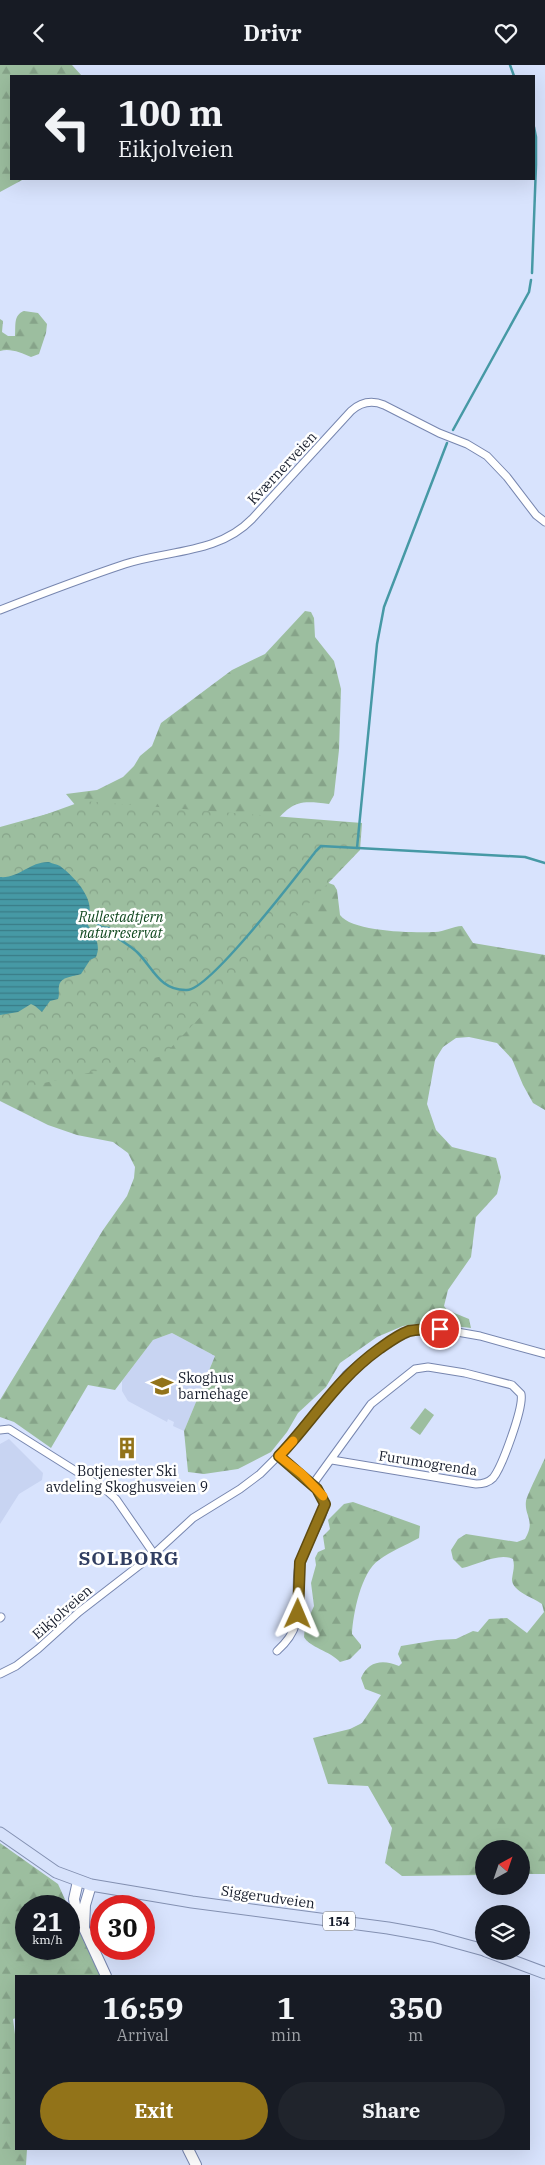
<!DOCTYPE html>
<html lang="en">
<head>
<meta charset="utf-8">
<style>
	body { margin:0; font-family:"IBM Plex Serif",serif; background:#20242c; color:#f1f3f6; height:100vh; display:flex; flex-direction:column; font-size:19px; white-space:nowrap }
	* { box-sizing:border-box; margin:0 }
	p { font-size:16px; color:#9ea1a6 }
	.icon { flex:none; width:28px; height:28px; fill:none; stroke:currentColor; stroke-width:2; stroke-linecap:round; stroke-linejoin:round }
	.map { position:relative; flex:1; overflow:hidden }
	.details { position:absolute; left:15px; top:1910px; width:515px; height:175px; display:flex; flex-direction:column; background:#171b24; border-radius:0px; box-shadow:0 5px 20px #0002 }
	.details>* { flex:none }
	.banner { position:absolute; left:10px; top:10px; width:525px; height:105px; border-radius:0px; box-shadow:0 5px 20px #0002; background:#171b24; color:#f1f3f6; overflow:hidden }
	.needle { width:32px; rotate:40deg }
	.buttons { position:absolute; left:475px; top:1775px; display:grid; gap:10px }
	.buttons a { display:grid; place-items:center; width:55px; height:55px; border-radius:50%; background:#171b24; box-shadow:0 5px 20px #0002; font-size:25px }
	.speed { position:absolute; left:15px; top:1830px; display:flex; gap:10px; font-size:25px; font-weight:700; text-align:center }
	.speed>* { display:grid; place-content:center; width:65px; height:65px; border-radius:50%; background:#171b24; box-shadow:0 5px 20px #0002; line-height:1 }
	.speed small { font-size:12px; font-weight:400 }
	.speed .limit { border:8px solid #d22; background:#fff; color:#111 }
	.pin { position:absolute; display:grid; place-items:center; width:42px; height:42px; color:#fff; margin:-21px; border:2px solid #fff; border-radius:50%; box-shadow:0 1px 5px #0007 }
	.me { position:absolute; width:55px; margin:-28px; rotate:1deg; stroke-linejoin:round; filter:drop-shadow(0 0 4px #0008) }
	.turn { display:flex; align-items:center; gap:18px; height:105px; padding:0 25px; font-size:22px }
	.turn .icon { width:65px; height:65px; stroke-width:2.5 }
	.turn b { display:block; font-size:35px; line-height:42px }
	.eta { display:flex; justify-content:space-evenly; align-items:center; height:85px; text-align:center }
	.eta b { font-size:30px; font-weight:700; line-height:35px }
	.primary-button { display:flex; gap:10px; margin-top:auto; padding:10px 25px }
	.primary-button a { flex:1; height:58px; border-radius:30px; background:#927319; color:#fff; font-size:20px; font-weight:700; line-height:58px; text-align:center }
	.primary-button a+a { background:#20242c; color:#f1f3f6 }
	header { display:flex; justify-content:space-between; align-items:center; height:65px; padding:0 25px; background:#171b24; font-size:22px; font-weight:700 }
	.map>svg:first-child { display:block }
	.built { fill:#c8d4f2 }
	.grass { fill:#9cbe9f }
	.forest { fill:url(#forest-firs) }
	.park { fill:url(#park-crowns) }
	.water { fill:url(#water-rules) }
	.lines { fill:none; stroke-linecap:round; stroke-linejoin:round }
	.stream { stroke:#4699a5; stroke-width:2.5 }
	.minor-casing { stroke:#7786af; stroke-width:9 }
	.secondary-casing { stroke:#7786af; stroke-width:12 }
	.primary-casing { stroke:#8390b1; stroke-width:13 }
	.minor { stroke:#fff; stroke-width:7 }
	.secondary { stroke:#fff; stroke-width:10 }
	.primary { stroke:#d7e2fb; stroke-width:11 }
	.route-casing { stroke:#5f4b10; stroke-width:12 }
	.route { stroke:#927319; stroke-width:9 }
	.slow { stroke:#f59e0b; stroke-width:9 }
	.labels { text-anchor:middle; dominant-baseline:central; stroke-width:5; stroke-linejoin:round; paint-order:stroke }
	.shield { fill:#fff; stroke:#5c606b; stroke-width:1 }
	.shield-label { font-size:12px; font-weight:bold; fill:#161c2b }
	.street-label { font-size:14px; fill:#161c2b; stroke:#fff }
	.park-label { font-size:14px; font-style:italic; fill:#0f471e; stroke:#fff }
	.poi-label { font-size:14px; fill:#161c2b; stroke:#fff; text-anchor:start }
	.district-label { font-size:19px; font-weight:bold; letter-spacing:1px; fill:#313e61; stroke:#fff }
</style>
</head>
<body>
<header><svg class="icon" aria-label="back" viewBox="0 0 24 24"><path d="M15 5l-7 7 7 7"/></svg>Drivr<svg class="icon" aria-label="heart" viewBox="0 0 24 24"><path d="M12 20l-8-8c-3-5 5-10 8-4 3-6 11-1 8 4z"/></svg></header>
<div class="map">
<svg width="545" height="2100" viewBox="0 0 545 2100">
	<defs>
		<pattern id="forest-firs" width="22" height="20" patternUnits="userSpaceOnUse" patternTransform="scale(1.25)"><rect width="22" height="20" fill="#9cbe9f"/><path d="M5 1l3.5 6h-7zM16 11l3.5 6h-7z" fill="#86a389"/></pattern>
		<pattern id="park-crowns" width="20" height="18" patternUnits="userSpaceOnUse" patternTransform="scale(1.25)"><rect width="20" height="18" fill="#9cbe9f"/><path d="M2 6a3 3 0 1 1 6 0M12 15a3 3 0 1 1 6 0" fill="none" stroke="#86a389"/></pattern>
		<pattern id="water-rules" width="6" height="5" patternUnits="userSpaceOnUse" patternTransform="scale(1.25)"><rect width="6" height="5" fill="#4699a5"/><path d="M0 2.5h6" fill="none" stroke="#397c87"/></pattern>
	</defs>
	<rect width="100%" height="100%" fill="#d8e3fd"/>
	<g class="built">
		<path d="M172 1268 215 1291 184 1366 173 1361 174 1357 168 1354 167 1357 128 1336 122 1326V1316L153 1275Z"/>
		<path d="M9 1374 43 1408 42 1415 19 1429 0 1459V1379Z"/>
	</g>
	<path class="grass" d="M425 1343 434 1350 420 1370 410 1363Z"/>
	<g class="forest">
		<path d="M0 0H72L82 11H11V114H24L0 127Z"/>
		<path d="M24 246 38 248 47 259 46 268 39 289 31 292C21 288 11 283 0 286V254L3 256 2 267 8 271H15C16 261 13 250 24 246Z"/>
		<path d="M305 546 311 547 314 553 315 572 334 596 341 624 339 685 334 730 329 739C294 734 292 739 269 763L0 789V762L76 741 66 729 97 725 123 712 134 701 140 691 152 681 161 658 232 605 265 589Z"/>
		<path d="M326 817 334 820 337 825 340 850C352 867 414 868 435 867 444 867 453 861 462 861L473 878 545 890V1045L533 1038 523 1020 512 994 497 978 469 972 456 973 443 982 435 995 427 1039 436 1065 452 1082 496 1093 501 1112 497 1129 476 1152 471 1192 448 1225 444 1241 447 1245 469 1254 471 1263 438 1259H415L403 1261 377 1272 340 1298 326 1322 298 1348 287 1367 271 1387 238 1404 204 1409 188 1407 184 1366 215 1291 172 1268 153 1275 115 1325 88 1320 51 1383 14 1357 0 1352V1335L103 1165 127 1131 134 1113 135 1102 128 1088 113 1077 77 1070 48 1060 0 1036V972Z"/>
		<path d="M545 1393V1809H521V1784H484V1810L402 1811 385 1798 392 1763 368 1721 328 1719 313 1673 350 1664 362 1658 381 1630 365 1624 361 1613C368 1596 383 1594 399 1601L402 1598 398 1589 401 1581 437 1575 456 1574 473 1566 478 1567 489 1554 507 1553 527 1568 544 1547 542 1539C534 1533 511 1526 512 1514 513 1506 515 1502 513 1494 499 1487 477 1500 462 1503L453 1494 451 1485 458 1474 466 1469 517 1477 525 1474C536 1455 524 1451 526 1436 528 1428 541 1402 545 1393Z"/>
		<path d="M353 1437 420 1461 419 1473C406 1480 391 1486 379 1495 361 1507 353 1549 352 1569L361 1580V1583L350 1594 340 1597C330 1586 309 1582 304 1572L305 1561 314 1541 311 1518 316 1500 315 1493 318 1487 325 1484 323 1471 330 1464 328 1455 344 1439Z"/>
		<path d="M0 1778 58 1819 68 1841H26V1884H69V1843L100 1911H16V1953L13 1954 16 1977V2084H27L26 2100H0Z"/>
	</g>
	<path class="park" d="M83 736 362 758 360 785 163 991 0 1028V766Z"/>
	<path class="water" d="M49 797C53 799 56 799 60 801 76 813 99 838 86 857 93 868 102 879 96 892L90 895 81 909C73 912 61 911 59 921 58 925 60 929 58 934L50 936 42 947 35 941 31 939 18 947 0 950V812C18 814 31 796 49 797Z"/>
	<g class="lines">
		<g class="stream">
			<path d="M510 0 514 11"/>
			<path d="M532 208 536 100V72L534 62"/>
			<path d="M453 365 529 227 531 215"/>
			<path d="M357 783 377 579 384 542 447 378"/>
			<path d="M91 852 101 862 109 863C116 875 128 878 138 888 153 903 160 926 187 925 210 925 298 809 316 786L321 781 525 792 545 798"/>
		</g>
		<g class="minor-casing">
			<g id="minor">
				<path d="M0 545C41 529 83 513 125 499 168 485 218 489 252 454L351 346C361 337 372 335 384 340L439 368 467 379 487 391 507 412 536 450 545 457"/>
				<path d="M0 1365 9 1364 106 1425 116 1434 154 1489"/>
				<path d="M313 1419 371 1339 415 1304 428 1302 465 1308 512 1320 521 1329C524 1342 502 1402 493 1413 488 1418 482 1419 476 1419L332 1395"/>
				<path d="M0 1553 1 1552"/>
				<path d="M277 1586C312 1555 290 1531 300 1496 306 1477 322 1459 325 1439L317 1423 279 1391"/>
				<path d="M0 1609 16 1601 38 1584 79 1547 154 1489 193 1453 240 1424 260 1409 296 1373 346 1310 361 1297 392 1275 410 1266 440 1264 480 1271 545 1289"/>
			</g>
		</g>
		<g class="secondary-casing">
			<g id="secondary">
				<path d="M78 1816 74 1834 76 1846 106 1911"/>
				<path d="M84 1862 85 1840 91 1820"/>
				<path d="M188 2084 196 2100"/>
			</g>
		</g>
		<g class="primary-casing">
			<g id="primary">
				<path d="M0 1768 56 1807 91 1820 192 1837 388 1863 433 1871 484 1885"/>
				<path d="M486 1886 545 1908"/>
			</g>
		</g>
		<use href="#minor" class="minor"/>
		<use href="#secondary" class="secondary"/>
		<use href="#primary" class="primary"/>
	</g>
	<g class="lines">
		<g class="route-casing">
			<path id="route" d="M298 1549 300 1497 325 1439 317 1424 279 1391C315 1353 336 1315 379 1284 389 1277 398 1270 409 1266 419 1264 430 1264 440 1264"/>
		</g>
		<use href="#route" class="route"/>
		<path class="slow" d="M293 1376 279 1391 302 1409 323 1431"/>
	</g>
	<defs>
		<g id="school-bare" transform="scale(1.725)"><path d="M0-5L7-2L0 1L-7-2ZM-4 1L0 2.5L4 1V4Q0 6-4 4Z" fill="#927319" stroke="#fff" stroke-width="2.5" paint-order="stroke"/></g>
		<g id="building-bare" transform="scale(1.725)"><path d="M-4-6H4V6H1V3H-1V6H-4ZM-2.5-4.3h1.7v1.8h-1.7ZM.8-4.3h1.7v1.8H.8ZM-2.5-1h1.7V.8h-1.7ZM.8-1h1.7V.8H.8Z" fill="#927319" stroke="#fff" stroke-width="2.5" paint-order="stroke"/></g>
	</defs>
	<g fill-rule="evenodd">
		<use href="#school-bare" x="162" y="1321"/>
		<use href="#building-bare" x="127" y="1383"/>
	</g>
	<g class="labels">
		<rect class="shield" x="323" y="1846.5" width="32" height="19" rx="4"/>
		<g class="shield-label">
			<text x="339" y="1856">154</text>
		</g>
		<g class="street-label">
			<text transform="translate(282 403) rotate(-47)">Kværnerveien</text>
			<text transform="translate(428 1398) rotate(9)">Furumogrenda</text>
			<text transform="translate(62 1547) rotate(-41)">Eikjolveien</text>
			<text transform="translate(268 1832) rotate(8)">Siggerudveien</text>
		</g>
		<g class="park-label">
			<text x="121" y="852">Rullestadtjern<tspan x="121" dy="16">naturreservat</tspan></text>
		</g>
		<g class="poi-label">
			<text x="178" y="1313">Skoghus<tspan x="178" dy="16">barnehage</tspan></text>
			<text x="127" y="1406" text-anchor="middle">Botjenester Ski<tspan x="127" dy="16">avdeling Skoghusveien 9</tspan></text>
		</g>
		<g class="district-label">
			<text x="129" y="1493">SOLBORG</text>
		</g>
	</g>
</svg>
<div class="buttons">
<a><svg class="needle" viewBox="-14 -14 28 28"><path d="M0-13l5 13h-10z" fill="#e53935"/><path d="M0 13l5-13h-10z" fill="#9ea1a6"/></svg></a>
<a><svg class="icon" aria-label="layers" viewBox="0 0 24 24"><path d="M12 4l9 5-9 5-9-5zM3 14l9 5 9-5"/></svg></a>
</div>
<div class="speed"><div>21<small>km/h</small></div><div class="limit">30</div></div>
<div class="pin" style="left:440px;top:1264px;background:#d93025"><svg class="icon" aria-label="arrive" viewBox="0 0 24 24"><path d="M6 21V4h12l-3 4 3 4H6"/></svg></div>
<svg class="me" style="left:298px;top:1549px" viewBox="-20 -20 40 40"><path d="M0-17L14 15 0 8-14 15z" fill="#927319" stroke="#fff" stroke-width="4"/></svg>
<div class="banner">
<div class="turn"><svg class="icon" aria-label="left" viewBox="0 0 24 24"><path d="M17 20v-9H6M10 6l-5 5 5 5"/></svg><div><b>100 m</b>Eikjolveien</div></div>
</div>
<section class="details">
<div class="eta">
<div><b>16:59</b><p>Arrival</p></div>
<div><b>1</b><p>min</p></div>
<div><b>350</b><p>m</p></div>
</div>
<div class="primary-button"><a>Exit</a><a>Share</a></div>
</section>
</div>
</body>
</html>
